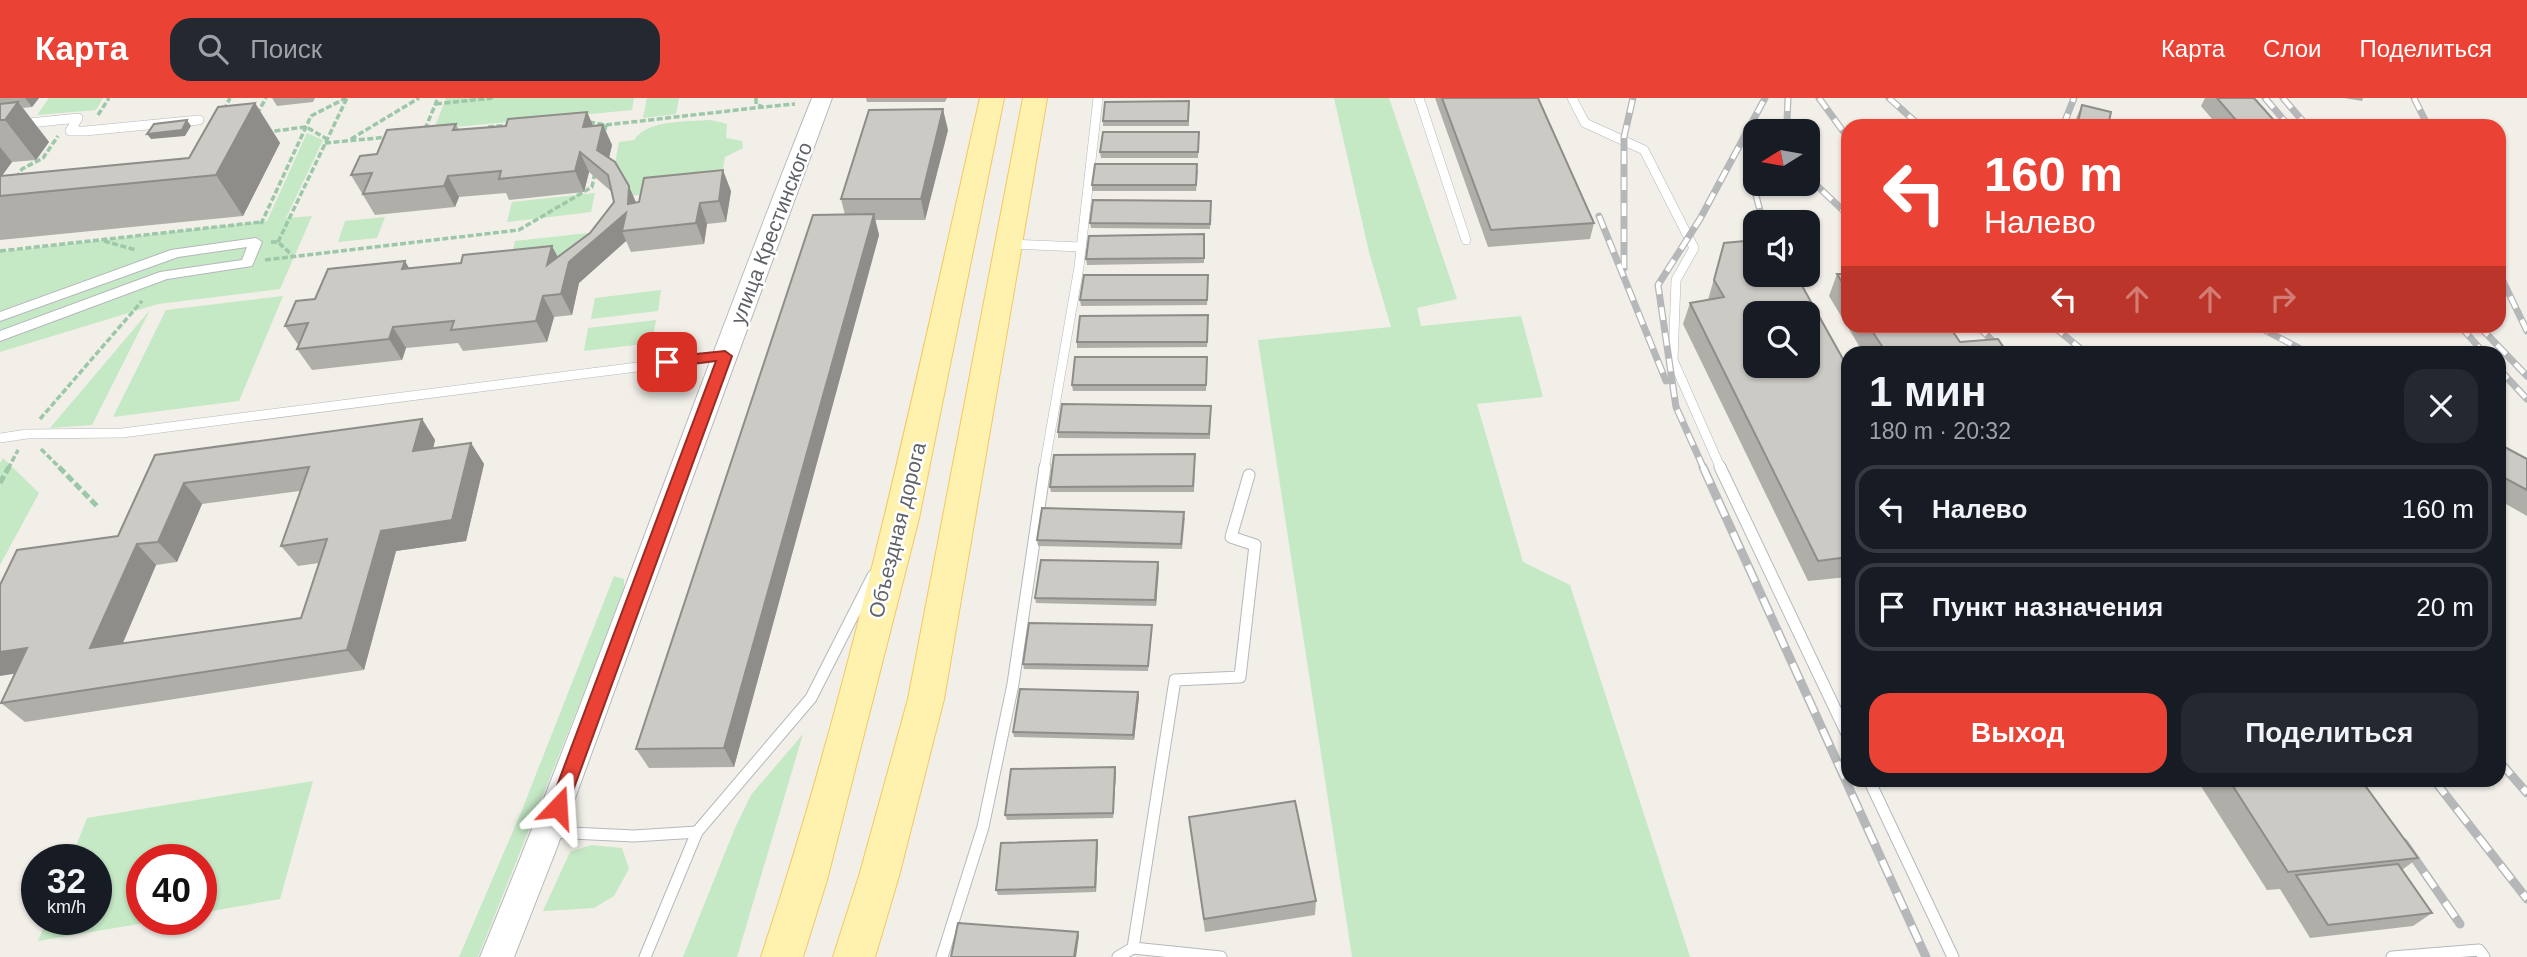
<!DOCTYPE html>
<html lang="ru">
<head>
<meta charset="utf-8">
<style>
	body { margin:0; font-family:Arial,sans-serif; background:#242831; color:#f1f3f6; height:100vh; display:flex; flex-direction:column; font-size:26px; white-space:nowrap }
	* { box-sizing:border-box; margin:0 }
	p { font-size:23px; color:#9ea1a6 }
	.icon { flex:none; width:38px; height:38px; fill:none; stroke:currentColor; stroke-width:2; stroke-linecap:round; stroke-linejoin:round }
	.map { position:relative; flex:1; overflow:hidden }
	.details { position:absolute; left:1841px; top:248px; width:665px; height:441px; display:flex; flex-direction:column; background:#171b24; border-radius:21px; box-shadow:0 2px 5px #0004 }
	.details>* { flex:none }
	.banner { position:absolute; left:1841px; top:21px; width:665px; height:214px; border-radius:21px; box-shadow:0 2px 5px #0004; background:#ea4335; color:#fff; overflow:hidden }
	.needle { width:46px; rotate:259deg }
	.controls { position:absolute; left:1743px; top:21px; display:grid; gap:14px }
	.controls a { display:grid; place-items:center; width:77px; height:77px; border-radius:14px; background:#171b24; box-shadow:0 2px 5px #0004; font-size:35px }
	.speed { position:absolute; left:21px; top:746px; display:flex; gap:14px; font-size:35px; font-weight:700; text-align:center }
	.speed>* { display:grid; place-content:center; width:91px; height:91px; border-radius:50%; background:#171b24; box-shadow:0 2px 5px #0004; line-height:1 }
	.speed small { font-size:18px; font-weight:400 }
	.speed .limit { border:10px solid #d22; background:#fff; color:#111 }
	.pin { position:absolute; display:grid; place-items:center; width:60px; height:60px; color:#fff; margin:-30px; border-radius:14px; box-shadow:0 4px 10px #0006 }
	.me { position:absolute; width:77px; margin:-38px; rotate:20deg; stroke-linejoin:round; filter:drop-shadow(0 0 5px #0008) }
	.turn { display:flex; align-items:center; gap:24px; height:147px; padding:0 28px; font-size:32px }
	.turn .icon { width:91px; height:91px; stroke-width:2.5 }
	.turn b { display:block; font-size:49px; line-height:60px }
	.lanes { display:flex; align-items:center; height:66px; padding:0 28px; background:#0003; justify-content:center; gap:35px; direction:ltr }
	.lanes .off { opacity:.35 }
	.round { display:grid; place-items:center; flex:none; width:74px; height:74px; border-radius:21px; background:#242831 }
	.overview { display:flex; align-items:center; justify-content:space-between; height:119px; padding:0 28px }
	h1 { font-size:42px; font-weight:700; line-height:52px }
	.primary-button { display:flex; gap:14px; margin-top:auto; padding:14px 28px }
	.primary-button a { flex:1; height:80px; border-radius:21px; background:#ea4335; color:#fff; font-size:28px; font-weight:700; line-height:80px; text-align:center }
	.primary-button a+a { background:#242831; color:#f1f3f6 }
	ul { padding:0; list-style:none }
	li { display:flex; align-items:center; gap:21px; height:88px; margin:0 14px 10px; padding:0 14px; border:4px solid #363941; border-radius:21px }
	li div { flex:1 }
	li b { display:block; font-size:26px }
	li em { font-style:normal }
	header { display:flex; align-items:center; gap:42px; box-sizing:border-box; height:98px; padding:0 35px; background:#ea4335; color:#fff }
	header strong { font-size:33px }
	nav { display:flex; gap:38px; margin-inline-start:auto; font-size:24px }
	.search { width:490px; height:63px; background:#242831; display:flex; align-items:center; gap:18px; box-sizing:border-box; padding:0 24px; border-radius:21px; color:#9ea1a6; font-size:26px }
	.map>svg:first-child { display:block }
	.green { fill:#c5e8c5 }
	.lines { fill:none; stroke-linecap:round; stroke-linejoin:round }
	.service-far1-casing { stroke:#b5b8bc; stroke-width:10 }
	.service-casing { stroke:#b5b8bc; stroke-width:13 }
	.pedestrian-casing { stroke:#b5b8bc; stroke-width:2 }
	.tertiary-casing { stroke:#b5b8bc; stroke-width:2 }
	.primary-casing { stroke:#f2c960; stroke-width:2 }
	.path-far1 { stroke:#9cc7a9; stroke-width:3.5; stroke-dasharray:6 2.5; stroke-linecap:butt }
	.path { stroke:#9cc7a9; stroke-width:5; stroke-dasharray:8 3.5; stroke-linecap:butt }
	.service-far1 { stroke:#fff; stroke-width:9 }
	.service { stroke:#fff; stroke-width:11 }
	.pedestrian { fill:#fff; fill-rule:evenodd }
	.tertiary { fill:#fff; fill-rule:evenodd }
	.primary { fill:#fff2af; fill-rule:evenodd }
	.rail-far1-casing { stroke:#b6b7b8; stroke-width:7 }
	.rail-casing { stroke:#b6b7b8; stroke-width:9 }
	.rail-far1 { stroke:#fff; stroke-width:4.5; stroke-dasharray:13; stroke-linecap:butt }
	.rail { stroke:#fff; stroke-width:6; stroke-dasharray:18; stroke-linecap:butt }
	.wall { fill:#afaea9; fill-rule:evenodd }
	.shaded-wall { fill:#8f8d8a }
	.building { fill:#cccac5; stroke:#8f8d8a; stroke-width:2; fill-rule:evenodd }
	.route { fill:#ea4335; stroke:#982c22; stroke-width:2 }
	.labels { text-anchor:middle; dominant-baseline:central; stroke-width:5; stroke-linejoin:round; paint-order:stroke }
	.street-label { font-size:21px; fill:#5f6368; stroke:#fff }
</style>
</head>
<body>
<header>
<strong>Карта</strong>
<div class="search"><svg class="icon" aria-label="search" viewBox="0 0 24 24"><circle cx="10" cy="10" r="6"/><path d="M15 15l6 6"/></svg>Поиск</div>
<nav><a>Карта</a><a>Слои</a><a>Поделиться</a></nav>
</header>
<div class="map">
<svg width="2527" height="859" viewBox="0 0 2527 859">
	<rect width="100%" height="100%" fill="#f1efe8"/>
	<g class="green">
		<path d="M49 0H103L96 12 37 17Z"/>
		<path d="M446 0H634L632 12 434 31Z"/>
		<path d="M647 0H679L676 16 643 20Z"/>
		<path d="M1334 0H1389L1457 201 1417 210 1421 228 1521 218 1543 299 1477 306 1523 464 1570 487 1690 859H1352L1258 242 1391 229 1369 154Z"/>
		<path d="M711 22 727 26 726 40 742 43 743 50 725 59 720 86 631 98 613 76 619 44 634 42C648 21 687 24 711 22Z"/>
		<path d="M307 35 323 42 286 120 312 118 280 191 158 206 0 254V154L267 123Z"/>
		<path d="M595 95 591 114 507 124 512 104Z"/>
		<path d="M385 119 377 140 338 144 345 123Z"/>
		<path d="M588 135 584 155 510 164 515 143Z"/>
		<path d="M661 192 658 213 591 221 595 200Z"/>
		<path d="M283 198 239 303 113 319 166 212Z"/>
		<path d="M150 212 92 327 50 330Z"/>
		<path d="M656 222 652 245 584 253 588 230Z"/>
		<path d="M3 360 39 395 0 467V365Z"/>
		<path d="M614 478 624 481V495L478 859H459L522 712Z"/>
		<path d="M803 636 737 859H683L735 730 751 697Z"/>
		<path d="M313 683 280 801 201 815V761H142V821H168L38 843 47 821H96V761H71L87 720Z"/>
		<path d="M591 747 622 750 629 771 614 798 594 810 543 813 570 754Z"/>
	</g>
	<g class="lines">
		<g class="service-far1-casing">
			<g id="service-far1">
				<path d="M1419 0 1466 142"/>
				<path d="M1572 0 1585 25 1644 52 1694 150 1676 182 1673 262 1721 371"/>
				<path d="M0 28 78 20 70 33H85L199 22"/>
				<path d="M1010 146 1081 149"/>
				<path d="M0 340 27 336 122 335 723 258"/>
				<path d="M1044 371 1079 169 1098 0"/>
			</g>
		</g>
		<g class="service-casing">
			<g id="service">
				<path d="M1720 369 1848 638"/>
				<path d="M1869 682 1953 859"/>
				<path d="M550 734 634 738 697 734"/>
				<path d="M1133 850 1221 859"/>
				<path d="M645 859 697 734 811 600 873 478"/>
				<path d="M942 859 983 729 1013 586 1045 369"/>
				<path d="M1118 859 1133 850 1175 582 1240 579 1255 447 1231 439 1249 377"/>
				<path d="M2392 859 2479 852 2484 859"/>
			</g>
		</g>
		<g class="pedestrian-casing">
			<path id="pedestrian" d="M256 140 262 144 252 168 167 181 0 243V233L160 174 242 162 247 149 178 159 0 223V214L171 152Z"/>
		</g>
		<g class="tertiary-casing">
			<path id="tertiary" d="M812 0H832L556 752 514 859H480C598 575 698 285 812 0Z"/>
		</g>
		<g class="primary-casing">
			<g id="primary">
				<path d="M980 0H1004L919 420 827 782 803 859H761C854 580 915 287 980 0Z"/>
				<path d="M1023 0H1047L944 601 899 778 875 859H833L859 778 908 601Z"/>
			</g>
		</g>
		<g class="path-far1">
			<path d="M756 0V6L763 9 795 6"/>
			<path d="M436 6 493 0"/>
			<path d="M224 12 230 0"/>
			<path d="M257 16 266 0"/>
			<path d="M98 17 109 0"/>
			<path d="M589 24 606 27 604 35"/>
			<path d="M606 27 763 9"/>
			<path d="M488 29 510 27"/>
			<path d="M425 31 438 0"/>
			<path d="M266 34 306 29 327 41"/>
			<path d="M351 41 419 0"/>
			<path d="M325 45 388 39"/>
			<path d="M16 80 22 71 43 60 58 38"/>
			<path d="M261 126 311 18 346 0"/>
			<path d="M104 143 136 152"/>
			<path d="M271 144H278L292 157"/>
			<path d="M278 144 347 0"/>
			<path d="M0 153 261 124"/>
			<path d="M265 162 519 132 592 89 595 74"/>
			<path d="M40 321 142 203"/>
			<path d="M41 351 61 371"/>
			<path d="M8 371 18 352"/>
		</g>
		<g class="path">
			<path d="M59 369 97 408"/>
			<path d="M0 385 9 369"/>
		</g>
		<use href="#service-far1" class="service-far1"/>
		<use href="#service" class="service"/>
		<use href="#pedestrian" class="pedestrian"/>
		<use href="#tertiary" class="tertiary"/>
		<use href="#primary" class="primary"/>
		<g class="rail-far1-casing">
			<g id="rail-far1">
				<path d="M1788 0 1787 24 1791 33"/>
				<path d="M1819 0 1848 40"/>
				<path d="M1889 0 1920 28"/>
				<path d="M2265 0 2289 28"/>
				<path d="M2283 0 2307 28"/>
				<path d="M2414 0 2428 28"/>
				<path d="M2063 28 2074 0"/>
				<path d="M1755 72 1753 86 1763 124"/>
				<path d="M1808 72 1813 84 1848 117"/>
				<path d="M1599 118 1666 283"/>
				<path d="M1624 170V39L1633 0"/>
				<path d="M2499 175 2527 233"/>
				<path d="M1977 228 2007 256"/>
				<path d="M2053 228 2087 256"/>
				<path d="M2257 228 2310 256"/>
				<path d="M2460 228 2485 256"/>
				<path d="M2479 228 2527 278"/>
				<path d="M2499 271 2527 301"/>
				<path d="M1704 371 1676 309 1658 187 1700 121 1765 0"/>
			</g>
		</g>
		<g class="rail-casing">
			<g id="rail">
				<path d="M1703 369 1926 859"/>
				<path d="M2499 663 2527 695"/>
				<path d="M2434 682 2527 801"/>
				<path d="M2404 745 2460 826"/>
			</g>
		</g>
		<use href="#rail-far1" class="rail-far1"/>
		<use href="#rail" class="rail"/>
	</g>
	<g class="wall">
		<path d="M0 0H39L32 9 23 10 49 44 36 62 12 64 2 78 189 60 255 5 280 45 243 118 0 142Z"/>
		<path d="M272 0H315L313 4 277 8Z"/>
		<path d="M866 0H947L945 4H867Z"/>
		<path d="M1435 0H1538L1594 125 1590 141 1488 149Z"/>
		<path d="M2205 0H2254L2279 28H2218L2201 8Z"/>
		<path d="M2344 0H2363L2362 3Z"/>
		<path d="M1189 3V28H1103V23Z"/>
		<path d="M2082 7 2108 28H2074L2077 18Z"/>
		<path d="M587 14 593 28 603 27 612 47 609 60 636 105 731 93 726 124 707 126 704 146 631 154 626 143 579 185 572 217 554 219 547 244 463 253 458 245 406 250 402 262 312 272 297 251 299 248 285 228 315 201 409 171 558 159 590 135 614 104 612 94 589 74 584 94 509 102 506 95 459 99 455 109 375 117 351 77 377 56 456 26 459 32 506 28Z"/>
		<path d="M948 32 925 122H875L879 137 734 669 649 670 636 651 845 117 841 101Z"/>
		<path d="M1199 34 1198 60H1101L1100 54Z"/>
		<path d="M1198 72 1196 93H1092V87Z"/>
		<path d="M1211 103 1210 131 1091 130 1090 125Z"/>
		<path d="M1204 136V165L1087 167 1086 161Z"/>
		<path d="M1724 145 1848 270V479L1808 483 1683 226 1690 205 1708 202Z"/>
		<path d="M1837 176H1848V228H1949L1960 244 2008 256H1864L1829 198Z"/>
		<path d="M1208 177 1207 207 1081 208 1080 202Z"/>
		<path d="M1208 223 1207 249 1077 250V244Z"/>
		<path d="M1207 259 1206 293H1073L1072 287Z"/>
		<path d="M1211 308 1210 341 1058 340V334Z"/>
		<path d="M422 321 435 342 433 351 471 345 484 366 466 443 396 453 364 572 25 624 1 605 15 576 118 438 155 357ZM300 393 281 448 298 468 319 465 301 520 123 545 156 467 177 464 202 406Z"/>
		<path d="M2499 346 2527 361V418L2499 402Z"/>
		<path d="M1195 362 1194 394H1051L1050 389Z"/>
		<path d="M1185 419 1182 451 1038 448 1037 442Z"/>
		<path d="M1158 464 1156 508 1036 505 1035 500Z"/>
		<path d="M1152 527V533L1148 573 1024 571 1023 566Z"/>
		<path d="M1139 599 1134 642 1014 639 1013 634Z"/>
		<path d="M1116 674 1113 720 1007 722 1005 717Z"/>
		<path d="M2197 682H2361L2418 760 2402 772 2432 815 2413 828 2310 840 2280 791 2267 792Z"/>
		<path d="M1189 719 1316 803 1315 817 1205 834Z"/>
		<path d="M1097 742 1098 747 1096 794 998 797 996 792Z"/>
	</g>
	<g class="shaded-wall">
		<path d="M25 0H39L32 9Z"/>
		<path d="M18 4 49 44 36 62 5 22Z"/>
		<path d="M255 5 280 45 243 118 216 77Z"/>
		<path d="M943 11 948 32 925 122 921 101Z"/>
		<path d="M587 14 596 34 583 29Z"/>
		<path d="M187 22 191 28 185 38 151 41 147 36Z"/>
		<path d="M603 27 612 47 606 73 597 52Z"/>
		<path d="M0 49 12 64 0 80Z"/>
		<path d="M580 54 589 74 584 94 575 73Z"/>
		<path d="M723 72 731 93 726 124 719 103Z"/>
		<path d="M448 78 459 99 455 109 444 88Z"/>
		<path d="M629 88 638 109 628 106Z"/>
		<path d="M700 105 707 126 704 146 696 125Z"/>
		<path d="M626 115 622 133 626 143 579 185 572 217 561 196 569 164Z"/>
		<path d="M874 116 879 137 734 669 724 650Z"/>
		<path d="M552 148 563 169 547 167Z"/>
		<path d="M405 163 417 184 402 171Z"/>
		<path d="M543 198 554 219 547 244 536 223Z"/>
		<path d="M393 229 406 250 402 262 389 241Z"/>
		<path d="M422 321 435 342 427 374 413 353Z"/>
		<path d="M471 345 484 366 466 443 396 453 364 572 347 552 381 433Z"/>
		<path d="M184 385 202 406 177 464 158 444Z"/>
		<path d="M137 446 156 467 112 570 90 550Z"/>
		<path d="M1158 464 1159 470 1156 508 1155 502Z"/>
		<path d="M27 550 50 570 0 578V554Z"/>
		<path d="M1138 594 1139 599 1134 642 1133 637Z"/>
		<path d="M1115 669 1116 674 1113 720V715Z"/>
		<path d="M1097 742 1098 747 1096 794 1095 789Z"/>
		<path d="M1078 834 1079 838 1076 859H1074Z"/>
	</g>
	<g class="building">
		<path d="M1442 0H1538L1594 125 1491 132Z"/>
		<path d="M2217 0H2254L2279 28H2241Z"/>
		<path d="M1189 3 1188 23H1103L1105 4Z"/>
		<path d="M18 4 5 22H0V6Z"/>
		<path d="M255 5 216 77 0 98V78L189 60 218 9Z"/>
		<path d="M2082 7 2111 14 2108 28H2077Z"/>
		<path d="M943 11 921 101H841L869 12Z"/>
		<path d="M587 14 583 29 603 27 597 52 615 64 629 88 628 106 639 104 644 80 723 72 719 103 700 105 696 125 622 133 626 115 569 164 561 196 543 198 536 223 451 232 454 223 393 229 389 241 297 251 308 225 285 228 296 203 315 201 328 171 405 163 402 171 461 165 463 157 552 148 547 167 590 135 614 104 608 77 580 54 575 73 499 81 501 73 448 78 444 88 363 96 372 75 351 77 360 58 377 56 387 32 456 26 453 32 506 28 508 21Z"/>
		<path d="M187 22 182 32 147 36 154 26Z"/>
		<path d="M1103 34H1199L1198 54H1100Z"/>
		<path d="M1095 66H1197L1196 87H1092Z"/>
		<path d="M1093 102 1211 103 1210 126 1090 125Z"/>
		<path d="M874 116 724 650 636 651 813 117Z"/>
		<path d="M1204 136V160L1086 161 1089 138Z"/>
		<path d="M1755 142V177H1796L1848 270V459L1818 463 1690 205 1724 199 1714 182 1724 145ZM1755 215H1808V268H1755Z"/>
		<path d="M1837 176H1848V194Z"/>
		<path d="M1084 177H1208L1207 202H1080Z"/>
		<path d="M1208 217 1207 244H1077L1080 218Z"/>
		<path d="M1869 228H1949L1960 244 1998 241 2008 256H1887Z"/>
		<path d="M1075 259H1207L1206 287H1072Z"/>
		<path d="M1062 306 1211 308 1209 336 1058 334Z"/>
		<path d="M422 321 413 353 471 345 452 422 381 433 347 552 1 605 27 550 0 554V487L17 452 118 438 155 357ZM309 369 281 448 327 441 301 520 90 550 137 446 158 444 184 385Z"/>
		<path d="M2499 346 2527 361V392L2499 377Z"/>
		<path d="M1195 356 1193 388 1050 389 1054 357Z"/>
		<path d="M1042 410 1184 414 1181 446 1037 442Z"/>
		<path d="M1041 462 1158 464 1155 502 1035 500Z"/>
		<path d="M1029 525 1152 527 1148 568 1023 566Z"/>
		<path d="M1020 591 1138 594 1133 637 1013 634Z"/>
		<path d="M1115 669 1113 715 1005 717 1011 671Z"/>
		<path d="M2229 682H2361L2418 760 2288 774Z"/>
		<path d="M1295 703 1316 803 1204 821 1189 719Z"/>
		<path d="M1097 742 1095 789 996 792 1001 745Z"/>
		<path d="M2398 766 2432 815 2328 827 2296 777Z"/>
		<path d="M958 825 1078 834 1074 859H951Z"/>
	</g>
	<path class="route" d="M725 253 732 258 567 709 565 715 558 718 551 715 549 709 716 263 667 269 660 264 667 259Z"/>
	<g class="labels">
		<g class="street-label">
			<text transform="translate(771 135) rotate(-69)">улица Крестинского</text>
			<text transform="translate(897 432) rotate(-76)">Объездная дорога</text>
		</g>
	</g>
</svg>
<div class="controls">
<a><svg class="needle" viewBox="-14 -14 28 28"><path d="M0-13l5 13h-10z" fill="#e53935"/><path d="M0 13l5-13h-10z" fill="#9ea1a6"/></svg></a>
<a><svg class="icon" aria-label="sound" viewBox="0 0 24 24"><path d="M4 9h4l5-4v14l-5-4H4zM17 9q2 3 0 6"/></svg></a>
<a><svg class="icon" aria-label="search" viewBox="0 0 24 24"><circle cx="10" cy="10" r="6"/><path d="M15 15l6 6"/></svg></a>
</div>
<div class="speed"><div>32<small>km/h</small></div><div class="limit">40</div></div>
<div class="pin" style="left:667px;top:264px;background:#d93025"><svg class="icon" aria-label="arrive" viewBox="0 0 24 24"><path d="M6 21V4h12l-3 4 3 4H6"/></svg></div>
<svg class="me" style="left:558px;top:709px" viewBox="-20 -20 40 40"><path d="M0-17L14 15 0 8-14 15z" fill="#ea4335" stroke="#fff" stroke-width="4"/></svg>
<div class="banner">
<div class="turn"><svg class="icon" aria-label="left" viewBox="0 0 24 24"><path d="M17 20v-9H6M10 6l-5 5 5 5"/></svg><div><b>160 m</b>Налево</div></div>
<div class="lanes"><svg class="icon" aria-label="left" viewBox="0 0 24 24"><path d="M17 20v-9H6M10 6l-5 5 5 5"/></svg><svg class="icon off" aria-label="ahead" viewBox="0 0 24 24"><path d="M12 20V5M6 11l6-6 6 6"/></svg><svg class="icon off" aria-label="ahead" viewBox="0 0 24 24"><path d="M12 20V5M6 11l6-6 6 6"/></svg><svg class="icon off" aria-label="right" viewBox="0 0 24 24"><path d="M7 20v-9h11M14 6l5 5-5 5"/></svg></div>
</div>
<section class="details">
<div class="overview"><div><h1>1 мин</h1><p>180 m · 20:32</p></div><a class="round"><svg class="icon" aria-label="close" viewBox="0 0 24 24"><path d="M6 6l12 12M18 6L6 18"/></svg></a></div>
<ul>
<li><svg class="icon" aria-label="left" viewBox="0 0 24 24"><path d="M17 20v-9H6M10 6l-5 5 5 5"/></svg><div><b>Налево</b></div><em>160 m</em></li>
<li><svg class="icon" aria-label="arrive" viewBox="0 0 24 24"><path d="M6 21V4h12l-3 4 3 4H6"/></svg><div><b>Пункт назначения</b></div><em>20 m</em></li>
</ul>
<div class="primary-button"><a>Выход</a><a>Поделиться</a></div>
</section>
</div>
</body>
</html>
